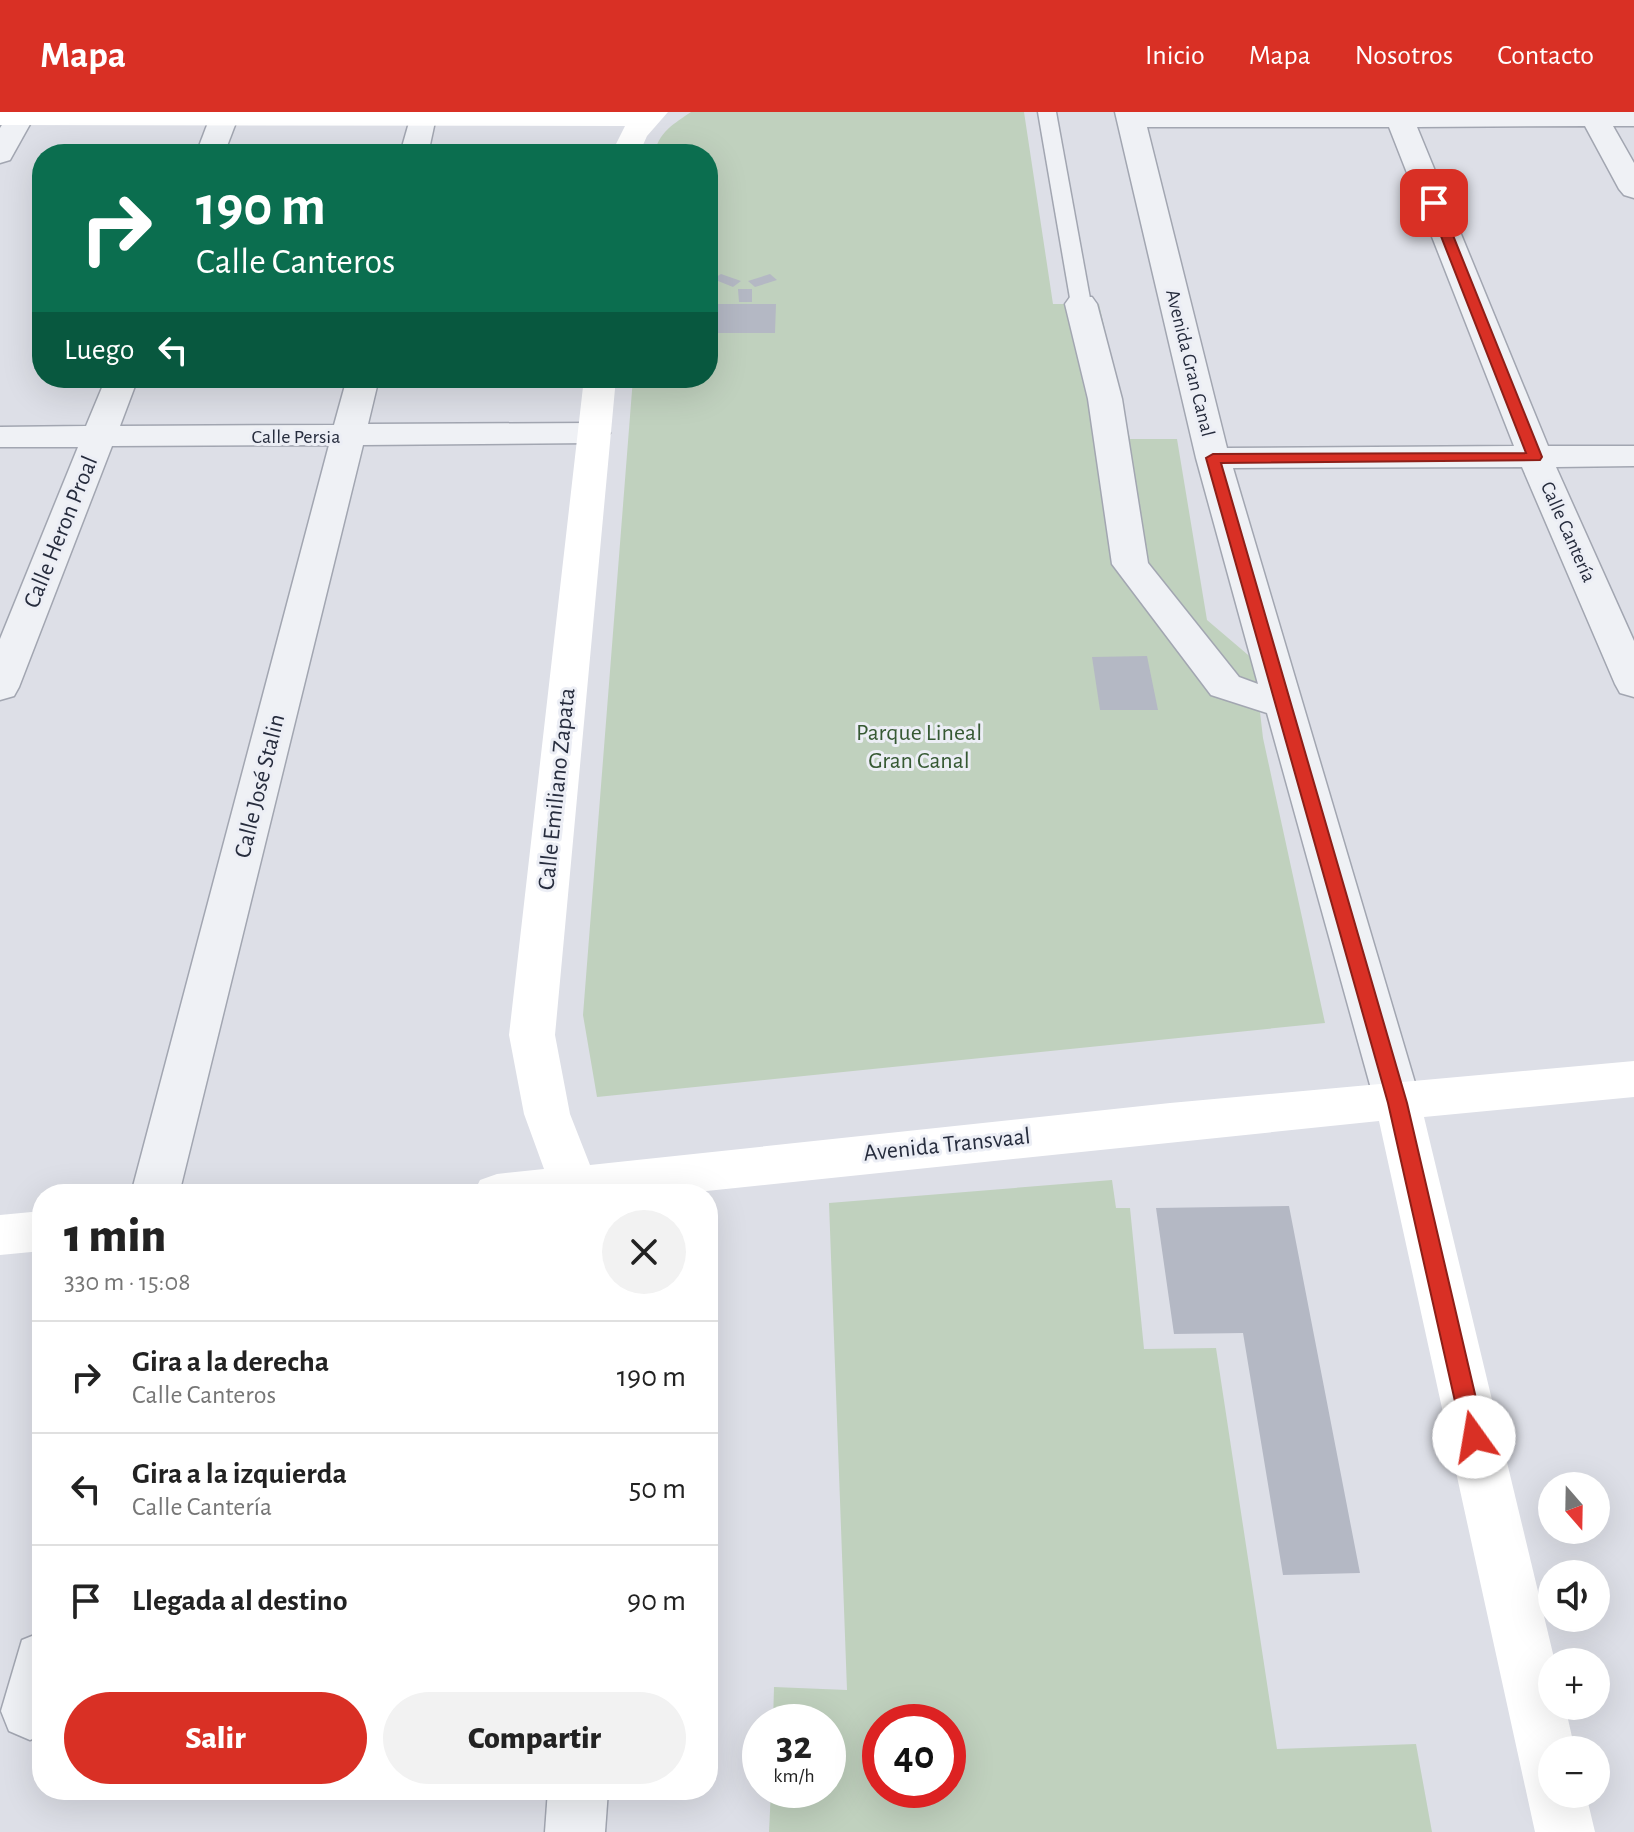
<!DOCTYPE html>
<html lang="es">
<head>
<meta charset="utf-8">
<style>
	body { margin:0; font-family:"Alegreya Sans",sans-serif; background:#f2f2f2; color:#222; height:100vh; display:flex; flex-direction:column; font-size:30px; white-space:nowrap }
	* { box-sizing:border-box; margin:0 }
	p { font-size:26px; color:#767676 }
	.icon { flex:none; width:44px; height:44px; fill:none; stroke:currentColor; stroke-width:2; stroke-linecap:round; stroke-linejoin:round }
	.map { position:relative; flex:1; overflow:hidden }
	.drawer { position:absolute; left:32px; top:1072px; width:686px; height:616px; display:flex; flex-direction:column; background:#fff; border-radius:32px; box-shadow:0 8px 32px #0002 }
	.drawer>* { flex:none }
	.guide { position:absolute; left:32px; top:32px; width:686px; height:244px; border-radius:32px; box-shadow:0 8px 32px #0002; background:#0b6e4f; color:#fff; overflow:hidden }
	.needle { width:52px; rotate:160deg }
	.buttons { position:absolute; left:1538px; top:1360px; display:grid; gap:16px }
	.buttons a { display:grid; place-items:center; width:72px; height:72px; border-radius:50%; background:#fff; box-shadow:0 8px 32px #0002; font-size:40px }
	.speed { position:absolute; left:742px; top:1592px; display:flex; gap:16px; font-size:40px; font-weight:700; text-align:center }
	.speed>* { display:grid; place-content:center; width:104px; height:104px; border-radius:50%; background:#fff; box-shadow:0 8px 32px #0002; line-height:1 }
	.speed small { font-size:20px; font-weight:400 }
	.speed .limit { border:12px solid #d22; background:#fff; color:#111 }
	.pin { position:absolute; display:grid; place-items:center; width:68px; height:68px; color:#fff; margin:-34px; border-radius:16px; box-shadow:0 4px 12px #0006 }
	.me { position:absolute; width:88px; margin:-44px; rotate:347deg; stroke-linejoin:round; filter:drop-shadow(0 0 6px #0008) }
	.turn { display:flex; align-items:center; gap:28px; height:168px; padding:0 32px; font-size:36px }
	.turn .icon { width:104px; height:104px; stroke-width:2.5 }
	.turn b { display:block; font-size:56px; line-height:68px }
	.then { display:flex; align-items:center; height:76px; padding:0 32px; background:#0003; gap:16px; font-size:30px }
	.round { display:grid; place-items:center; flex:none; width:84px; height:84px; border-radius:42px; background:#f2f2f2 }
	.summary { display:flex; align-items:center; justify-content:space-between; height:136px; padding:0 32px }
	h1 { font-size:48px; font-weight:800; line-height:60px }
	.cta { display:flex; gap:16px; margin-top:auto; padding:16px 32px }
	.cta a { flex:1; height:92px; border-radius:48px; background:#d93025; color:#fff; font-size:32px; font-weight:800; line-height:92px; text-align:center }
	.cta a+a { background:#f2f2f2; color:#222 }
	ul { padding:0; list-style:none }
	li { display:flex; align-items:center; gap:24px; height:112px; padding:0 32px; border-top:2px solid #e0e0e0 }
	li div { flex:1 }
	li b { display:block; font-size:30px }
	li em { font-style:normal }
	header { display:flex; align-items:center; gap:48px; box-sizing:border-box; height:112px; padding:0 40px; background:#d93025; color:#fff }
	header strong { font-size:38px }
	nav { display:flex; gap:44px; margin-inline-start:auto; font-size:28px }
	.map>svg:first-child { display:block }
	.green { fill:#c0d1be; fill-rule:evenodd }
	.building { fill:#b4b8c4 }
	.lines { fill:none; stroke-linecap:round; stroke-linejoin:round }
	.lane-casing { stroke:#a2a6b1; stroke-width:3 }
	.street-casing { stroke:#a2a6b1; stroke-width:3 }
	.lane { fill:#eff1f5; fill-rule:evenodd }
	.street { fill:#eff1f5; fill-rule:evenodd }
	.secondary { fill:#fff; fill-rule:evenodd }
	.route { fill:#d93025; stroke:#8d1f18; stroke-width:2 }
	.labels { text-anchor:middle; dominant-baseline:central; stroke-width:6; stroke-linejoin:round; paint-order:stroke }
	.far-street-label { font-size:20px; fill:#262c3d; stroke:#eceef5 }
	.street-label { font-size:24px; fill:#262c3d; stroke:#eceef5 }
	.park-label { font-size:24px; fill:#365933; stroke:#eceef5 }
</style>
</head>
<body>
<header>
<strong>Mapa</strong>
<nav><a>Inicio</a><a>Mapa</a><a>Nosotros</a><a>Contacto</a></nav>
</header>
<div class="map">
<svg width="1634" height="1720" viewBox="0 0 1634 1720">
	<rect width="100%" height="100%" fill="#dddfe7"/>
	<g class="green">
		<path d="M691 0H1024L1053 192H1099L1130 327H1177L1207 508 1254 548 1263 626 1325 911 597 985 583 903 633 266H708V42H655C657 21 675 11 691 0Z"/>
		<path d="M1112 1068 1116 1096H1130L1144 1237 1216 1236 1277 1637 1416 1632 1432 1720H769L771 1678H828V1610H773L774 1575 847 1578 829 1091ZM880 1610H948V1678H880Z"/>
	</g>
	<g class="building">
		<path d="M721 162 741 169 733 175 713 167Z"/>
		<path d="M770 162 777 168 755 175 748 169Z"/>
		<path d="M738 177H752V190H739Z"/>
		<path d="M708 192H776L775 221H708Z"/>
		<path d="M1147 544 1158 598H1100L1092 545Z"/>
		<path d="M1289 1094 1360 1461 1283 1463 1243 1221 1174 1222 1156 1096Z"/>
	</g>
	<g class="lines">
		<g class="lane-casing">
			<path id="lane" d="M1038 0H1056L1091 192 1081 198 1071 192Z"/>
		</g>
		<g class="street-casing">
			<g id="street">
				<path d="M10 0H30L34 5 10 48 0 51V16Z"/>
				<path d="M212 0H240L224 42H196Z"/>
				<path d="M412 0H432L436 5 428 42H400Z"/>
				<path d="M1115 0H1634V14H1613L1634 51V86L1624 83 1619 77 1585 14 1417 15 1548 334H1634V354L1556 355 1634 529V585L1620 581 1615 572 1522 355 1233 356 1421 991 1414 1004 1398 1009 1382 1004 1375 991 1267 601 1211 583 1112 452 1088 287 1065 192 1070 185H1092L1097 192 1122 287 1148 451 1239 565 1258 572 1196 346ZM1147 15H1389L1514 334 1227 336Z"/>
				<path d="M106 266H138L120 314 334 313 347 266H379L368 312 593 311 605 314 610 321 605 328 593 331 363 333 179 1082H131L329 333 112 334 19 575 14 584 0 588V527L78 335H0V315L86 314Z"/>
				<path d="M42 1520V1623L30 1628 9 1619 1 1599 22 1528Z"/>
				<path d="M548 1678H608L605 1720H545Z"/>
			</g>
		</g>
		<use href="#lane" class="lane"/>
		<use href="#street" class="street"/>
		<g class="secondary">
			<path d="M0 0H668L647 24 639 42H611L625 14 0 13Z"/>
			<path d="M584 266H616L555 923 570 1002 590 1053 1170 991 1634 949V985L1424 1005 1555 1550 1552 1594H1565L1575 1638H1552V1682H1586L1595 1720H1535L1379 1009 678 1082H473L480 1068 497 1062 544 1057 524 1002 509 923Z"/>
			<path d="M42 1099V1139L0 1143V1103Z"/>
		</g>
	</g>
	<path class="route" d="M1434 88 1440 91 1542 345 1540 348 1221 351 1407 991 1485 1325 1482 1332 1474 1335 1466 1332 1463 1325 1388 991 1206 346 1213 342 1526 341 1428 91Z"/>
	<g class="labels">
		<g class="far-street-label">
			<text transform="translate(1190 251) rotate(76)">Avenida Gran Canal</text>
			<text x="296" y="325">Calle Persia</text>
			<text transform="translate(1568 420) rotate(66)">Calle Cantería</text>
		</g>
		<g class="street-label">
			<text transform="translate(61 420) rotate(-68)">Calle Heron Proal</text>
			<text transform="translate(260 674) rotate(-76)">Calle José Stalin</text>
			<text transform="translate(557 677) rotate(-84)">Calle Emiliano Zapata</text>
			<text transform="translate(947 1033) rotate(-6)">Avenida Transvaal</text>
		</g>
		<g class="park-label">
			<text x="919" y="621">Parque Lineal<tspan x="919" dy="28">Gran Canal</tspan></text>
		</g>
	</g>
</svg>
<div class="buttons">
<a><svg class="needle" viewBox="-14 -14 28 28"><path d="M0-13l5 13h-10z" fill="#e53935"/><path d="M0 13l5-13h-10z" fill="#767676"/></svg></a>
<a><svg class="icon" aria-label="sound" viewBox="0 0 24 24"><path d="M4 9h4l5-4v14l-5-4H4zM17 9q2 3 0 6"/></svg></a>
<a>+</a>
<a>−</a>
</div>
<div class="speed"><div>32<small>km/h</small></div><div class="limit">40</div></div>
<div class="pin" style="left:1434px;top:91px;background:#d93025"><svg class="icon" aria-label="arrive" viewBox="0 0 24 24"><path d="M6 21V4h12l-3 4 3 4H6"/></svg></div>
<svg class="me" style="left:1474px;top:1325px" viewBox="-20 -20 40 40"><circle r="19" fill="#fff"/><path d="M0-13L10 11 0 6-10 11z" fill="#d93025"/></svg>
<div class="guide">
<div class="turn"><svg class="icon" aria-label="right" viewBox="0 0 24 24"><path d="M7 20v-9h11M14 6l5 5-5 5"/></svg><div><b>190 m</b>Calle Canteros</div></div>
<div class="then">Luego<svg class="icon" aria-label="left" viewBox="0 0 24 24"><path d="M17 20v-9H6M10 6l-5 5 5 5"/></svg></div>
</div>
<section class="drawer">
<div class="summary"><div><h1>1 min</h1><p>330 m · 15:08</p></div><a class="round"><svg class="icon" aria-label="close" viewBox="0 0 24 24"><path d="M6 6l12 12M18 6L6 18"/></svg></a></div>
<ul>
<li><svg class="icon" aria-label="right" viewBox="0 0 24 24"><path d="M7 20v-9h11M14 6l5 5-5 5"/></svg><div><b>Gira a la derecha</b><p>Calle Canteros</p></div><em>190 m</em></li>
<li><svg class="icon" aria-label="left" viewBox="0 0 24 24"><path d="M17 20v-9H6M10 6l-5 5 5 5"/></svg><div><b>Gira a la izquierda</b><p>Calle Cantería</p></div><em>50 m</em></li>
<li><svg class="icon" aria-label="arrive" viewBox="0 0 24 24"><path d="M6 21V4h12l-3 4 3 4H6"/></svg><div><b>Llegada al destino</b></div><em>90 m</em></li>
</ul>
<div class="cta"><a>Salir</a><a>Compartir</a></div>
</section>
</div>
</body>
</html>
